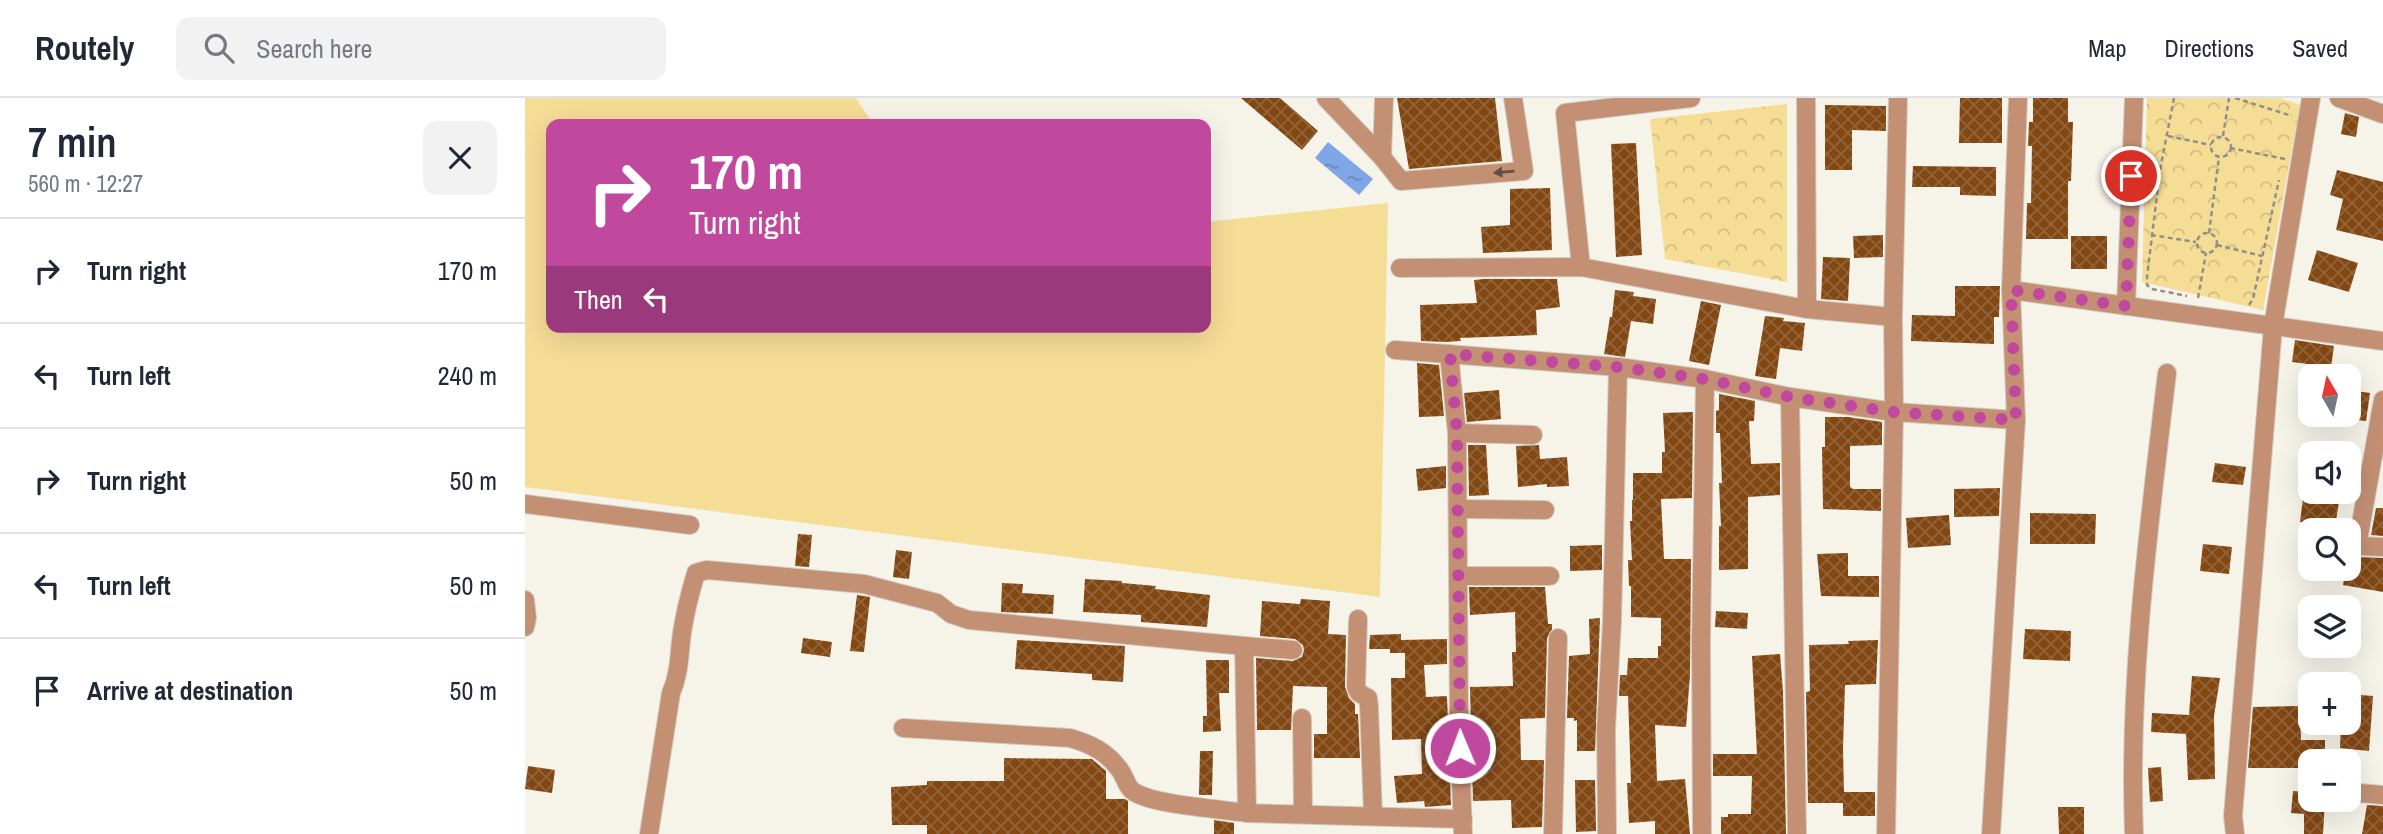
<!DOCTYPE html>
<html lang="en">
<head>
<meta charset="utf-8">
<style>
	body { margin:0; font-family:"Archivo Narrow",sans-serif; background:#f2f2f3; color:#1f2937; height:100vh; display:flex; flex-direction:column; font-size:26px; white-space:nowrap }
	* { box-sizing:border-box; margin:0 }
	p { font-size:23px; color:#747a83 }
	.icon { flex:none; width:38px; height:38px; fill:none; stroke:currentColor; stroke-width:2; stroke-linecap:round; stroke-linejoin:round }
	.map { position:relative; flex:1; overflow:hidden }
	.panel { display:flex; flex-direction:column; background:#fff; width:525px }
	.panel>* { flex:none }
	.hud { position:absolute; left:21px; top:21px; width:665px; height:214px; border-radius:14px; box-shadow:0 7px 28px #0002; background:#c1499d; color:#fff; overflow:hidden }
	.needle { width:46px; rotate:351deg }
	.controls { position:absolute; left:1773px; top:266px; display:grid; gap:14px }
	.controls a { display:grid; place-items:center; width:63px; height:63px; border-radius:14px; background:#fff; box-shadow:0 7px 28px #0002; font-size:35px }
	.pin { position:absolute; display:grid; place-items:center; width:60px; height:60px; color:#fff; margin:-30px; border:4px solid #fff; border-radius:50%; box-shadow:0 2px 7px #0007 }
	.me { position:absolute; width:77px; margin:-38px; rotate:359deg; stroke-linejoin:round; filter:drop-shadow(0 0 5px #0008) }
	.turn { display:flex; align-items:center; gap:24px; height:147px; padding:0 28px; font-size:32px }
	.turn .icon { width:91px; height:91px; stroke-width:2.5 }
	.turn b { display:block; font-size:49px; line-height:60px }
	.then { display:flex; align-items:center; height:66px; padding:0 28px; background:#0003; gap:14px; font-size:26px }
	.round { display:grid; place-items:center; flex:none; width:74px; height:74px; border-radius:14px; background:#f2f2f3 }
	.overview { display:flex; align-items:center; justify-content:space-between; height:119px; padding:0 28px }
	h1 { font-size:42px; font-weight:600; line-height:52px }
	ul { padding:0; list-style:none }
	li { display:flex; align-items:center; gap:21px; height:105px; padding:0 28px; border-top:2px solid #e0e1e3 }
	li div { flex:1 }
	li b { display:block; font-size:26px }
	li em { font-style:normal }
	header { display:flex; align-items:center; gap:42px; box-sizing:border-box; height:98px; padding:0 35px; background:#fff; border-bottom:2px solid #e0e1e3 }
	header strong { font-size:33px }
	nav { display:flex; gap:38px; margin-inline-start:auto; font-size:24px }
	.search { width:490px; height:63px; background:#f2f2f3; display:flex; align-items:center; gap:18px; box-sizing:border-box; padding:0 24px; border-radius:14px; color:#747a83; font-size:26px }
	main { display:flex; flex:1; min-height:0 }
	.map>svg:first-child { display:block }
	.grass { fill:#f5dd96 }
	.park { fill:url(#park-crowns) }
	.water { fill:url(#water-ripples) }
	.building { fill:url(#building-cross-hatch) }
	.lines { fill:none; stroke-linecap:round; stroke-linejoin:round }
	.street-casing { stroke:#d0cdc5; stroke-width:20 }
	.path { stroke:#918f89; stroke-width:2.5; stroke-dasharray:5 3.5; stroke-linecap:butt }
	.street { stroke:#c39074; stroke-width:18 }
	.oneway { fill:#634e41 }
	.route { stroke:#c1499d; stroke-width:12; stroke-dasharray:0 21.6 }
</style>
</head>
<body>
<header>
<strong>Routely</strong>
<div class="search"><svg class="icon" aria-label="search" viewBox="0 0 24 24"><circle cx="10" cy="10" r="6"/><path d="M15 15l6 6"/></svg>Search here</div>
<nav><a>Map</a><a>Directions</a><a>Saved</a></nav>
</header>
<main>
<section class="panel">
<div class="overview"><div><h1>7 min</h1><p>560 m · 12:27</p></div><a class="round"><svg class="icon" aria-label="close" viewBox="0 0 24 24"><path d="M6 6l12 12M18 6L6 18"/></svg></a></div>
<ul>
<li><svg class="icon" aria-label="right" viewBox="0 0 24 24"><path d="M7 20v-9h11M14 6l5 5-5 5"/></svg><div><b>Turn right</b></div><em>170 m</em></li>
<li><svg class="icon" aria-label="left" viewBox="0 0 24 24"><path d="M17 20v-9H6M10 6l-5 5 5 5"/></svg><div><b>Turn left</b></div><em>240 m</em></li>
<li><svg class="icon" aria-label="right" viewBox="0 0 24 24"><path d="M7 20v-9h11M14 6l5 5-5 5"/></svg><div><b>Turn right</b></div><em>50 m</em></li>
<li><svg class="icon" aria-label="left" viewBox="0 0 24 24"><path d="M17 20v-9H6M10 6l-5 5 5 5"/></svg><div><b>Turn left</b></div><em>50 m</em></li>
<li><svg class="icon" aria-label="arrive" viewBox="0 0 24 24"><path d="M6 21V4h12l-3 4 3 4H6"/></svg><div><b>Arrive at destination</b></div><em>50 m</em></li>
</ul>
</section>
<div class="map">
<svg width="1858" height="736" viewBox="0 0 1858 736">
	<defs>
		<pattern id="park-crowns" width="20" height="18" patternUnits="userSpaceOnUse" patternTransform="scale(1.75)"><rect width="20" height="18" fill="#f5dd96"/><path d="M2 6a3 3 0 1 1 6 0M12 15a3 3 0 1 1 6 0" fill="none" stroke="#d2bd81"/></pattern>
		<pattern id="water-ripples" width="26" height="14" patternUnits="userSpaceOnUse" patternTransform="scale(1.75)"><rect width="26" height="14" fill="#7fa6e6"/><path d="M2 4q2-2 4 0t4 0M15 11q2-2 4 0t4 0" fill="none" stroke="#6887ba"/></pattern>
		<pattern id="building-cross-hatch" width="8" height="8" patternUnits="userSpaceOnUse" patternTransform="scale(1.75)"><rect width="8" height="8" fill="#834712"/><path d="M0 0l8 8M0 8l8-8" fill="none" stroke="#92643c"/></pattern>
	</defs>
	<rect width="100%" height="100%" fill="#f6f3e9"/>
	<path class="grass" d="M0 0H331L348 26H26V229H681V124L863 105 855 499 0 389Z"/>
	<g class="park">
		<path d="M1622 0H1755L1775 7 1738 212 1617 184Z"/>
		<path d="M1262 6V184L1140 161 1125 21Z"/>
	</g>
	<path class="water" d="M803 44 848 81 834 97 790 60Z"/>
	<g class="building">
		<path d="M716 0H755L793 33 777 52Z"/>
		<path d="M872 0H970L977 63 884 71Z"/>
		<path d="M1435 0H1477V45H1434Z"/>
		<path d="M1508 0H1543V24H1548L1546 83H1543V141H1501L1502 105H1506L1507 48H1503L1504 24H1508Z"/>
		<path d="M1300 7 1361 8V33L1327 32V72H1300Z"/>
		<path d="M1820 15 1834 19 1831 39 1816 36Z"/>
		<path d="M1111 45 1117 157 1091 159 1086 46Z"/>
		<path d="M1388 68 1471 69V98L1435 97V89H1387Z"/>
		<path d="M1812 72 1858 84V143L1811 132 1818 101 1805 97Z"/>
		<path d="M1025 90 1027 152 958 155 956 129 985 127V91Z"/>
		<path d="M1358 137V159L1329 160 1328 138Z"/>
		<rect x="1546" y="138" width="36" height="33"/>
		<path d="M1792 152 1833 165 1824 194 1783 182Z"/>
		<path d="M1298 159 1325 160 1323 203 1296 201Z"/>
		<path d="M959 181H1032L1035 209 1011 212 1012 237 935 240 936 243 920 244 896 243 895 207 952 205 949 182Z"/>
		<path d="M1430 188H1475L1474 219H1469V246L1386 243 1387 217 1430 218Z"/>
		<path d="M1090 192 1109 194 1108 198 1131 201 1128 226 1106 223 1100 259 1079 256 1085 219H1087Z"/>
		<path d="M1176 203 1196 207 1184 267 1164 263Z"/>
		<path d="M1240 218 1259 220 1258 223 1280 225 1277 253 1255 250 1251 281 1230 278Z"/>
		<path d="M1770 242 1809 248 1806 269 1767 264Z"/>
		<path d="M892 265 914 267 919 318 894 319Z"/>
		<path d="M974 292 976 321 942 324 939 295Z"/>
		<path d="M1824 292 1845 295 1841 323 1824 321Z"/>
		<path d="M1194 296 1230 303 1229 323H1224L1226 366 1255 365V397L1223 399V471L1194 472V428H1196L1194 385H1197L1195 335H1191V313L1194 312Z"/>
		<path d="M1168 314 1167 400 1136 401 1139 461H1166L1165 577 1161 629 1130 627 1132 683 1160 681 1165 736H1130V723L1104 725 1102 685H1106L1103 598H1094L1095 577H1102L1103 560H1133V548H1136V520L1106 519V488H1104L1103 462H1107L1105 423H1107V402H1108V375H1137V354H1140L1138 315Z"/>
		<path d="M1300 319H1323L1357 324V347L1325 348V389L1328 391H1356V413L1298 411 1297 349H1300Z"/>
		<path d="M943 347H961L964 397 944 398Z"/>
		<path d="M1014 347 1015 361 1042 359 1044 388 1022 389V386L993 389 991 348Z"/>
		<path d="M1690 365 1721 369 1718 387 1687 384Z"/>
		<path d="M921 368V390L893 393 891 371Z"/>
		<path d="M1475 390 1474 418 1429 419V391Z"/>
		<path d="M1779 392 1815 397 1810 429 1775 424Z"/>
		<path d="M1851 410H1858V438L1846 437Z"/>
		<path d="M1505 415 1571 416 1570 446H1505Z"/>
		<path d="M1424 417 1426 447 1383 450 1381 420Z"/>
		<path d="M273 436 287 437 284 469 270 468Z"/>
		<path d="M1678 446 1707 449 1704 476 1675 473Z"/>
		<path d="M1077 447V472L1045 473V448Z"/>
		<path d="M371 452 387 454 384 481 368 479Z"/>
		<path d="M1323 455V478H1354V499L1296 498 1292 456Z"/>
		<path d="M1824 455 1832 459 1858 460V494L1818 487 1821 471H1824Z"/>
		<path d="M560 481 597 483V485L631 488 630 491 685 497 682 529 616 524V517L558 514Z"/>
		<path d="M477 485 498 486 497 495 529 497 528 516 476 514Z"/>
		<path d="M944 489H1020L1023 526H1027V531L1022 540 1020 620 995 621 996 662H1019L1017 729 987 730 986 702 948 703 945 589 988 588 987 554H991L990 514 945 517Z"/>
		<path d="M332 497 345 499 339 554 325 553Z"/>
		<path d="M776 501 805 503 803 536 821 537 820 589 824 600 830 606V616H833L835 660H789V636H802V589L768 588 766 632H732L731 560 768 563 777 559 779 552 778 547 770 541 735 538 737 503 775 506Z"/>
		<path d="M1191 513 1223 515 1222 531 1190 529Z"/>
		<path d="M1075 520 1070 653H1052V622L1049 623V620H1042L1044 558 1065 556 1064 521Z"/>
		<path d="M1500 531 1546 533 1545 563 1498 561Z"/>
		<path d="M876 536V542L922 541V566L899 567 901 599 922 598 926 707 900 709 899 703 872 705 869 678 897 676 896 641 867 642 866 580H880V555H865V551H844L845 537Z"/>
		<path d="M278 540 307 544 305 559 276 555Z"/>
		<path d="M492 542 600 548 598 584 567 582V576L490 571Z"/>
		<path d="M1353 542 1351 586 1320 587 1318 651 1319 694H1350V718H1318V705H1283L1281 594 1285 593 1284 547 1324 546 1323 543Z"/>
		<path d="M1255 556 1258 593 1261 736H1196V719H1203V716H1226L1227 678H1188V656H1232L1227 558Z"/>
		<path d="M681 562H704V595H694L696 633 678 634V618H682Z"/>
		<path d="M1667 578 1695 580 1689 618 1690 681 1663 682 1661 636 1626 634 1627 615 1664 617Z"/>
		<path d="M1824 596 1848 598 1844 653 1815 650 1816 625H1824Z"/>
		<path d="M1775 608 1776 642H1800V663H1785V670H1723L1728 609Z"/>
		<path d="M675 653H688L687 697H674Z"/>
		<path d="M479 660 567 661 581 673V701H600L603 703V736H402V727H367L366 689 402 687V683H479Z"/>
		<path d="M3 668 30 672 27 695 0 691Z"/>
		<path d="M1636 669 1638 703 1625 704 1623 670Z"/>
		<path d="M1050 682H1070L1071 733 1051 734Z"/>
		<path d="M1768 693 1785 694V702H1800L1798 736H1779V716L1766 715Z"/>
		<path d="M1842 707 1858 708V736H1837Z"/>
		<path d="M1533 709H1559V736H1534Z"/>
		<path d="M689 722 709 725V736H689Z"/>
	</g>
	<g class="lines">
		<g class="street-casing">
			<g id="street">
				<path d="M801 0 857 59 876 83 999 73 988 0"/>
				<path d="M1281 0 1282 211"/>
				<path d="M1814 0 1858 16"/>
				<path d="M857 59 859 0"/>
				<path d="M1056 169 1040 15 1166 0"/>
				<path d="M875 170 1056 169 1282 211 1368 219"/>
				<path d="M1486 192 1858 243"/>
				<path d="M1601 208 1609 0"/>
				<path d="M870 252 1093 269 1180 281 1265 299 1369 314 1491 322"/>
				<path d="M924 256 932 335 934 625 938 736"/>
				<path d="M1265 299 1272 736"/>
				<path d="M1858 302 1832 448 1858 449"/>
				<path d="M932 335 1008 337"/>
				<path d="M0 406 165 427"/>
				<path d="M933 411 1020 412"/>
				<path d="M934 478H1025"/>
				<path d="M0 502 2 520 0 529"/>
				<path d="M833 521 831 589 834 595 843 600 844 608 848 718"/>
				<path d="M719 548 768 552"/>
				<path d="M777 620 778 716"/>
				<path d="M378 630 545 640C566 646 582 654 595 672 600 679 602 690 609 694 630 707 695 711 722 715"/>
				<path d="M1824 694 1858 697"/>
				<path d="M124 736 146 595C155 575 154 555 157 535 160 514 165 495 171 475L182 472 339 486 412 505 426 516 444 522 719 548 722 715 938 721"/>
				<path d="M1028 736 1033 540"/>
				<path d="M1082 736 1081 631 1087 523 1093 269"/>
				<path d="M1177 736 1176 544 1180 281"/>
				<path d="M1361 736 1369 314 1368 219 1373 0"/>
				<path d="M1466 736 1491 322 1486 192 1493 0"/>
				<path d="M1609 736C1603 582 1624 428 1642 275"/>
				<path d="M1710 736 1708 718 1748 228 1786 0"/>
			</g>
		</g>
		<g class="path">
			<path d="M1649 0 1635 72 1622 179V187L1627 191 1662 198"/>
			<path d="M1710 0 1767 18"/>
			<path d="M1643 38 1686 47"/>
			<path d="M1698 38 1704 0"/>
			<circle cx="1696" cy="49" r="10"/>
			<path d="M1705 50 1760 61"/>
			<circle cx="1682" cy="145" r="10"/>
			<path d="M1684 135 1694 59"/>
			<path d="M1626 137 1671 144"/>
			<path d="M1692 147 1737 158"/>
			<path d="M1673 200 1681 155"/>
			<path d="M1724 207 1728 201 1754 82"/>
		</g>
		<use href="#street" class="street"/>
	</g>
	<defs><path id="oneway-solid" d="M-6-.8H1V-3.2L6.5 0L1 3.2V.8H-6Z" transform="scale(1.75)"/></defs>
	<use class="oneway" href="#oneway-solid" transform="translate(979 74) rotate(175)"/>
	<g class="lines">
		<path class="route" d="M935 650 932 335 925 256 1093 269 1180 281 1265 299 1369 314 1491 322 1486 192 1601 208 1606 78"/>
	</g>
</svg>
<div class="controls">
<a><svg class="needle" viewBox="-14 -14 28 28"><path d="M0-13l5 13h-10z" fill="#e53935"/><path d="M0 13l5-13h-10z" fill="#747a83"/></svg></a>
<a><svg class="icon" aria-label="sound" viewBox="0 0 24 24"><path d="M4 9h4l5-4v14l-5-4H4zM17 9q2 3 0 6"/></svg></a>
<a><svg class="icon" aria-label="search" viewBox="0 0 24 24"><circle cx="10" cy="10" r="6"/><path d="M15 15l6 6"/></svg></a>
<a><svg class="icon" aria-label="layers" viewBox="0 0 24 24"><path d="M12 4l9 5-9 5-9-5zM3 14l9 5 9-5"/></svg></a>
<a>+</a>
<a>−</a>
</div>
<div class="pin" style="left:1606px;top:78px;background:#d93025"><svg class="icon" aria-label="arrive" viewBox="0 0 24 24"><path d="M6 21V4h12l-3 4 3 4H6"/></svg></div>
<svg class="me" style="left:935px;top:650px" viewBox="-20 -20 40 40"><circle r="17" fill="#c1499d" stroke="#fff" stroke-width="3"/><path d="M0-11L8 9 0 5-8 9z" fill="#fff"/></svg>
<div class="hud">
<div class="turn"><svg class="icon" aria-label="right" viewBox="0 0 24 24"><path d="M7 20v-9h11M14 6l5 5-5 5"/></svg><div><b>170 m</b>Turn right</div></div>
<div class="then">Then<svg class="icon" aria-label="left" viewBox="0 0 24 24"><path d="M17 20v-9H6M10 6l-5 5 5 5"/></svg></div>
</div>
</div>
</main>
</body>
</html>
